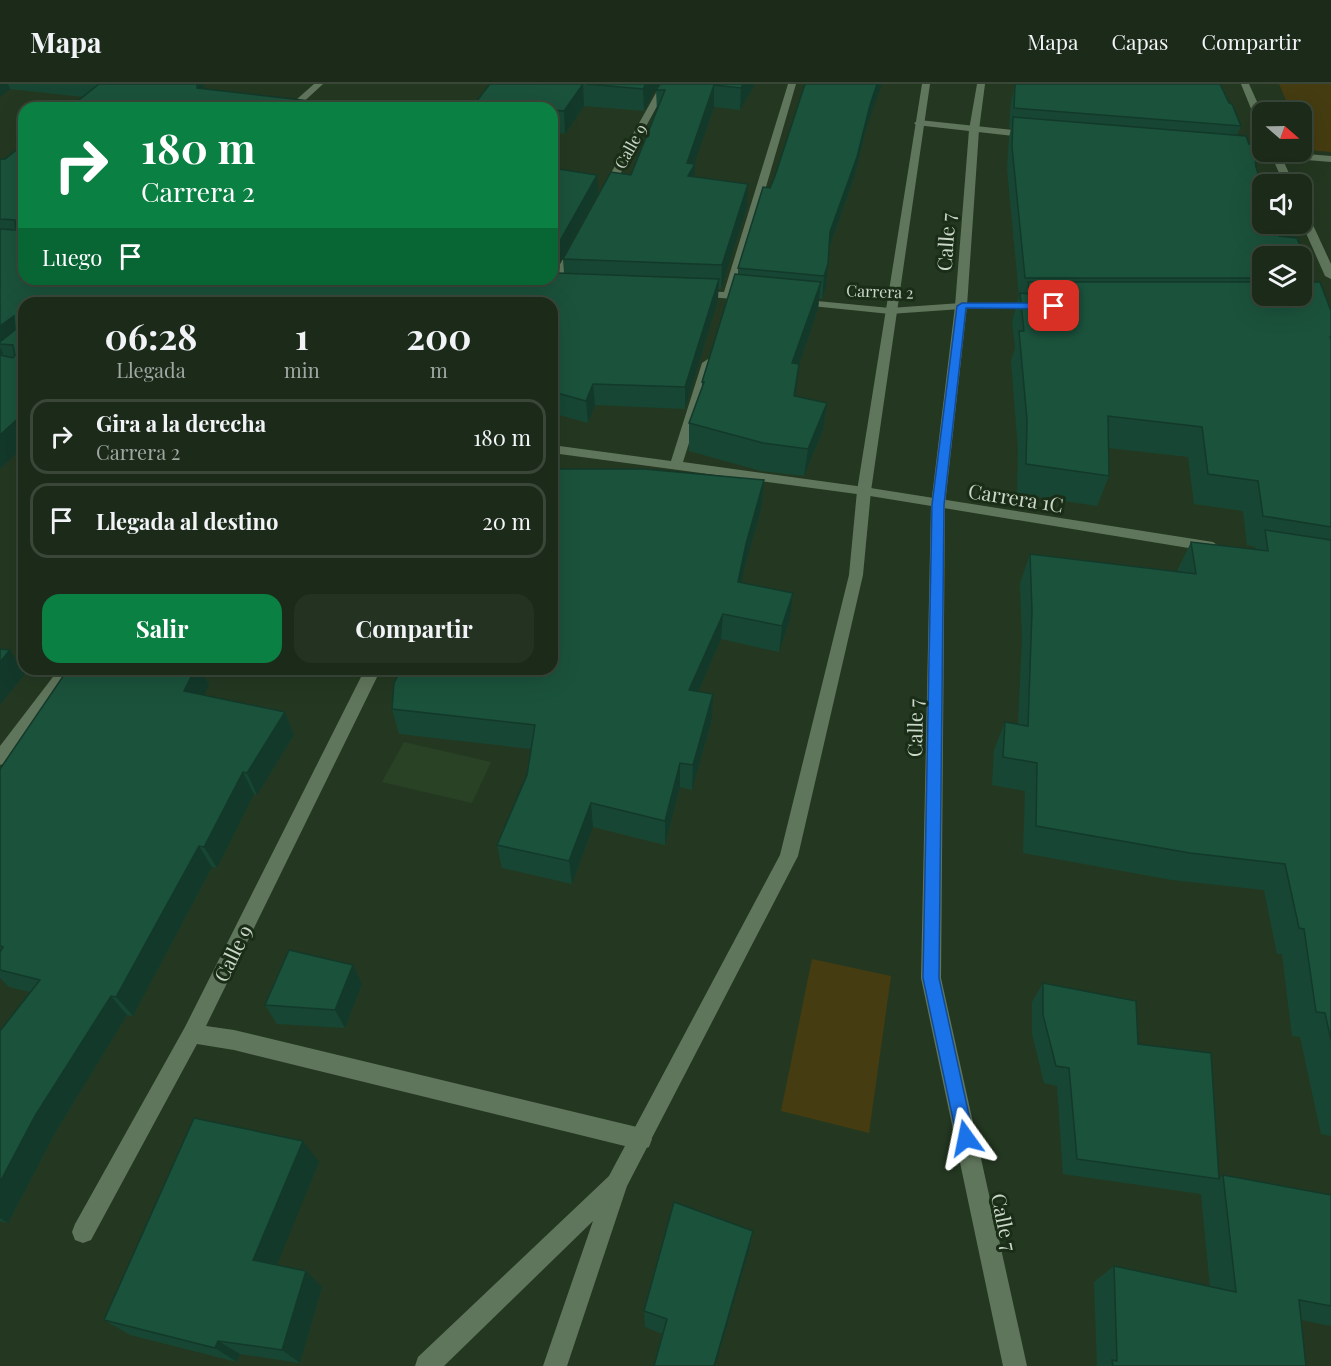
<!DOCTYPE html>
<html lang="es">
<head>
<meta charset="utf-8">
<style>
	body { margin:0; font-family:"Playfair Display",serif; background:#243222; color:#f1f3f6; height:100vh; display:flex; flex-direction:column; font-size:22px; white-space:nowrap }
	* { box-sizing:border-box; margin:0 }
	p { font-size:20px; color:#a0a7a2 }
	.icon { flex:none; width:33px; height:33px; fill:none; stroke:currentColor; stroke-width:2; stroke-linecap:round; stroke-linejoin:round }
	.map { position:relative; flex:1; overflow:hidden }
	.side { position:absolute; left:18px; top:213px; width:540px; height:378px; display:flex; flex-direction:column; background:#1b2a19; border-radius:18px; box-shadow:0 6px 24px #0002,0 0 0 2px #394638 }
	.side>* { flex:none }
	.hud { position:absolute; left:18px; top:18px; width:540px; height:183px; border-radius:18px; box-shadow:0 6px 24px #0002,0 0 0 2px #394638; background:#0b8043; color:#fff; overflow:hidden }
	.needle { width:39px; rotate:110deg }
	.tools { position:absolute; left:1252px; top:18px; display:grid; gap:12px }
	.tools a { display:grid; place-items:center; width:60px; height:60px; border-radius:12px; background:#1b2a19; box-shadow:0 6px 24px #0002,0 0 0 2px #394638; font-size:30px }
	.pin { position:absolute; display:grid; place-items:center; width:51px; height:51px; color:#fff; margin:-26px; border-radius:12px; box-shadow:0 3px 9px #0006 }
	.me { position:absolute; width:66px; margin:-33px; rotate:348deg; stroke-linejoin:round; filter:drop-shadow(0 0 4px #0008) }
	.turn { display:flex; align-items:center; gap:21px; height:126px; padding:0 24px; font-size:27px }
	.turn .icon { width:78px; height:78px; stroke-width:2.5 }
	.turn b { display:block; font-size:42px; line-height:51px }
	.then { display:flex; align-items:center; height:57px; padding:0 24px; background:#0003; gap:12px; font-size:22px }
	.eta { display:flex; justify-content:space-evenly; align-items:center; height:102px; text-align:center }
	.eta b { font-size:36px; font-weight:700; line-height:42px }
	.button { display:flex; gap:12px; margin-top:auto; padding:12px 24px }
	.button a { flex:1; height:69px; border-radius:18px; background:#0b8043; color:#fff; font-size:24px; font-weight:700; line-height:69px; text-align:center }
	.button a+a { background:#243222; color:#f1f3f6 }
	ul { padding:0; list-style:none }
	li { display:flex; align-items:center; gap:18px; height:75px; margin:0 12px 9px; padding:0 12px; border:3px solid #394638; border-radius:18px }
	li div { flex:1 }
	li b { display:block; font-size:22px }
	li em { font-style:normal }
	header { display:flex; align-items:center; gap:36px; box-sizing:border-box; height:84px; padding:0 30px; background:#1b2a19; border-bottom:2px solid #394638 }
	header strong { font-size:28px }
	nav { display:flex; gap:33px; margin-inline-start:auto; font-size:21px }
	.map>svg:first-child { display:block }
	.built { fill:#294225 }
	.green { fill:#453c11 }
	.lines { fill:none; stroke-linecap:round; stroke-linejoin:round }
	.minor { fill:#60765c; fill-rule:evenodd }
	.tertiary { fill:#60765c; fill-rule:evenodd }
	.wall { fill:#174734; fill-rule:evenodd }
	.shaded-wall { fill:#13392a }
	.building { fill:#1b523c; stroke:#13392a; stroke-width:1.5 }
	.route { fill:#1a73e8; stroke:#114b97; stroke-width:1.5 }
	.labels { text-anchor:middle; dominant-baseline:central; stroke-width:6; stroke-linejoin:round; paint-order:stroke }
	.far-street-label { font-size:16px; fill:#cbd7c9; stroke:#1a2e17 }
	.street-label { font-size:20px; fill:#cbd7c9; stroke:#1a2e17 }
</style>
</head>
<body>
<header>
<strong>Mapa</strong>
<nav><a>Mapa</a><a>Capas</a><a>Compartir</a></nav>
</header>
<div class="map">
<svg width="1331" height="1282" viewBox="0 0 1331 1282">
	<rect width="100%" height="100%" fill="#243821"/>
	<path class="built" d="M404 658 491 678 472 719 382 698Z"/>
	<g class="green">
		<path d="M1279 0H1331V68L1307 66 1302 53V28H1291Z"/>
		<path d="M812 875 891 892 869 1049 781 1027Z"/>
	</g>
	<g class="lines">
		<g class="minor">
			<path d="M314 0H323L297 24H287Z"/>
			<path d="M661 0H669L611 107 602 109 601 107Z"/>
			<path d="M788 0H796L735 209 749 210 755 213 749 216 693 212 691 210 697 207 724 208Z"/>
			<path d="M1241 0H1249L1263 31V45L1258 42Z"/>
			<path d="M919 36 1031 48 1036 51 1031 54 916 41 914 39Z"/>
			<path d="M1233 64 1331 72V78L1282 74 1294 100H1284L1272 73 1230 69V65Z"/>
			<path d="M1302 125 1307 128 1331 180V195L1325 192 1302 140Z"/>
			<path d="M570 162 579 164 551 219H539Z"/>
			<path d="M796 215 890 224 961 219H1039L1045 222 1039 225H961L890 230 792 220 790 218Z"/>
			<path d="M708 275 714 279 683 378 864 403 1213 458 1220 463 1213 468 864 411 552 369V361L671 377 702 279Z"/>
			<path d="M59 585H76L6 679 0 681V662Z"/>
			<path d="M365 585H381L206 942 234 946 641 1044 649 1047 652 1055 649 1063 641 1066 234 966 197 960 91 1156 83 1159 75 1156 72 1148 75 1140 185 943Z"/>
		</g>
		<g class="tertiary">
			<path d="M922 0H930L871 407 863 491 798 772 627 1102 567 1282H543L593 1137 444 1282H415L418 1273 609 1092 780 771 849 491 857 407Z"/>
			<path d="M977 0H985L979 46 967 222 945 421 941 894 1027 1282H1003L921 894 931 421 955 222 969 46Z"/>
		</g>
	</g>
	<g class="wall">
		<path d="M0 0H204V5L83 13 10 5Z"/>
		<path d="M490 0H658L644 27 584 22 565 50 552 48V24H477L476 18Z"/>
		<path d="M660 0H755L740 26 714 23 694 80 695 93 747 123 721 205H718V216L685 325 595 321 588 339 559 331 552 308V219H24V362L0 385V75H5L24 195H550L549 198 541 197V200H549L564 189 563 175 631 91 657 28 656 6Z"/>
		<path d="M1015 0H1220L1229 19 1232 20 1241 42 1237 51 1246 52 1249 60 1254 61 1256 83 1263 105V140H1274L1279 152 1297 154 1312 194 1311 198H1320L1331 227V1052L1321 1050 1300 953 1292 952 1282 870H1277L1264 806 1172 796 1023 769 1025 707 992 701 994 666 1005 638 1018 640 1022 556 1020 499 1030 470 1177 487 1191 458 1255 465 1256 463 1247 461 1243 427 1194 420 1188 373 1108 364 1109 392 1097 422 1017 410 1018 366 1011 277 1015 264 1012 238 1019 212 1007 84 1009 54 1011 44H1009L1011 18ZM1263 172H1302V212H1263Z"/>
		<path d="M867 42 854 94 829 165 826 203 822 215 819 214 818 225 799 280 795 312 827 319 823 346 804 392 761 387 689 367V339L702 305V298L738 191V184L770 104Z"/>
		<path d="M764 396 762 422 744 486 741 499 793 509 790 535 779 568 721 555 698 608 712 635 692 706 680 703 665 761 593 743 572 800 502 784 497 761 527 691 531 665 399 650 392 625Z"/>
		<path d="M68 585H201L209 601 204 611 285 628 294 651 257 711 254 710 217 784 212 783 133 932 127 931 55 1049 8 1139 0 1137V947L30 908 9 903 0 894V685Z"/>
		<path d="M1043 899 1138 960 1219 1095 1223 1091 1331 1111V1242L1301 1236 1306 1282H1097L1094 1198 1114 1182 1210 1203 1201 1110 1063 1090 1057 1002 1044 999 1032 950V918Z"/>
		<path d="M362 900 345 944 277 940 265 921Z"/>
		<path d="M319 1078 276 1181 322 1203 300 1279 240 1270 237 1278 130 1251 104 1236Z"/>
		<path d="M753 1147 749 1166 663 1250 645 1243 644 1227Z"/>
	</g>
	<g class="shaded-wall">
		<path d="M0 0H8L10 5 0 13Z"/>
		<path d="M197 0H204L202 24 197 4Z"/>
		<path d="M583 0 584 22 565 50 564 27Z"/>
		<path d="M646 0H658L644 27 643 5Z"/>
		<path d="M743 0H755L740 26 741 4Z"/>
		<path d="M877 0H882L867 42 854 94 827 170 830 148Z"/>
		<path d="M714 1V23L693 84 695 80V103L687 102V79Z"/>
		<path d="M597 91 598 109 552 192V171Z"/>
		<path d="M748 100 747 123 721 205 722 181Z"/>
		<path d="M828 180 826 203 822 215 824 192Z"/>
		<path d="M57 195H90L64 219 54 198Z"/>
		<path d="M536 195H541L542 209 535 197Z"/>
		<path d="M719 195 718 216 685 325V303Z"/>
		<path d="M821 198 818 225 790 307 792 279Z"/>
		<path d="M14 232 24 254 0 260V242Z"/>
		<path d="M0 263 3 269 0 271Z"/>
		<path d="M799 280 796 307 791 340 794 312Z"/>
		<path d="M593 300 595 321 588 339 586 317Z"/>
		<path d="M827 319 823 346 804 392 808 365Z"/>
		<path d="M24 329V362L0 385V351Z"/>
		<path d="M764 396 762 422 744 486 737 524 738 498 746 460Z"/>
		<path d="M793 509 790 535 779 568 782 542Z"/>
		<path d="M723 530 721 555 688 631 689 606Z"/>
		<path d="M10 566 25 590 0 621V578Z"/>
		<path d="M195 585H201L209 601 196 630 184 607Z"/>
		<path d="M713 610 712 635 692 706 693 681Z"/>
		<path d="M285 628 294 651 257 711 247 689Z"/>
		<path d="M680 679V703L665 761V737Z"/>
		<path d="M243 688 254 710 217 784 204 763Z"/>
		<path d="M591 719 593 743 572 800 569 777Z"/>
		<path d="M199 762 212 783 133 932 116 913Z"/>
		<path d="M353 881 362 900 345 944 335 926Z"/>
		<path d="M111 912 127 931 55 1049 8 1139 0 1134V1098L35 1032Z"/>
		<path d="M303 1057 319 1078 272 1193 253 1176Z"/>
		<path d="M753 1147 749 1166 715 1282H714Z"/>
		<path d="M306 1187 322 1203 300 1279 282 1266Z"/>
		<path d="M218 1257 240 1270 237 1278 215 1264Z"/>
	</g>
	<g class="building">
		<path d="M99 0H197V4L371 24H69Z"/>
		<path d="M490 0H583L564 27 552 26V24H535L476 18Z"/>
		<path d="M586 0H646L643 5Z"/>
		<path d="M660 0H743L741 4 714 1 687 79 695 80 688 92 748 100 722 181 563 175 611 88 631 91 665 6H656Z"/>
		<path d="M805 0H877L870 21 857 73 830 148 828 180 824 192 738 184 763 103 770 104 775 92Z"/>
		<path d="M1015 0H1220L1229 19 1232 20 1241 42 1014 24Z"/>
		<path d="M1013 33 1246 52 1249 60 1254 61 1256 83 1263 105V140H1274L1279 152 1297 154 1312 194H1302V172H1263V194H1025L1012 63Z"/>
		<path d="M24 60V195H57L54 198 70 200 76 195H536L535 197 537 200H549L557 189 719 195 685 303 593 300 586 317 557 309 552 293V219H24V329L0 351V271L13 274 15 271 13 261 0 260V258L15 246 14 232 0 242V145L16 146 15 136 0 135V75H5Z"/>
		<path d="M552 84 597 91 552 171Z"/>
		<path d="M735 190 821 198 792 279 799 280 794 312 827 319 808 365 763 359 689 339 704 298H702Z"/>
		<path d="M1028 198H1263V212H1302V198H1320L1331 227V253H1330L1331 255V443L1263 432 1258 397 1208 390 1202 343 1108 332 1109 392 1026 380 1027 336 1019 247H1024L1020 209 1030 210Z"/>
		<path d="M552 385H644L764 396 746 460 738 498 793 509 782 542 723 530 689 606 713 610 693 681 680 679 665 737 591 719 569 777 497 761 527 691 535 641 392 625 394 599 402 585H552Z"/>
		<path d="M1265 446 1331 456V956L1325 929 1316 928 1304 845 1299 844 1285 780 1190 769 1036 742 1037 679 1003 673 1005 638 1028 642 1032 527 1030 470 1196 490 1191 458 1268 467Z"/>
		<path d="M0 565 10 566 0 578Z"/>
		<path d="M68 585H195L184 607 285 628 247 689 243 688 204 763 199 762 116 913 111 912 35 1032 0 1098V947L40 896 0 886V868L3 863 0 862V685Z"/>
		<path d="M289 866 353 881 335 926 265 921Z"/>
		<path d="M1043 899 1136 917 1138 960 1211 969 1219 1095 1077 1075 1069 984 1056 982 1043 931Z"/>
		<path d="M194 1034 303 1057 253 1176 306 1187 282 1266 218 1257 215 1264 104 1236Z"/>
		<path d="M1223 1091 1331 1111V1222L1299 1216 1306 1282H1113L1112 1276 1117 1277 1114 1182 1236 1208Z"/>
		<path d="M674 1118 753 1147 714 1282H654L667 1235 644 1227Z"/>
	</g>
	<path class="route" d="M962 219H1054L1059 222 1054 225 966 224 944 421 939 894 974 1054 972 1060 966 1063 959 1060 957 1054 923 894 932 421 957 222Z"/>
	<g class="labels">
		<g class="far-street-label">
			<text transform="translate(630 62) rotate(-61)">Calle 9</text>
			<text transform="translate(880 207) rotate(2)">Carrera 2</text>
		</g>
		<g class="street-label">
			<text transform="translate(945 158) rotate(-86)">Calle 7</text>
			<text transform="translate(1016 413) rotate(9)">Carrera 1C</text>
			<text transform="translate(914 644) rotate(-89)">Calle 7</text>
			<text transform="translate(232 869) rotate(-64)">Calle 9</text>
			<text transform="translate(1005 1138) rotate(78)">Calle 7</text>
		</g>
	</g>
</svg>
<div class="tools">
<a><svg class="needle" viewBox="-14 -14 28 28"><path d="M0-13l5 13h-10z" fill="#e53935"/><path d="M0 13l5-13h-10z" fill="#a0a7a2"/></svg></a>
<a><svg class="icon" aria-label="sound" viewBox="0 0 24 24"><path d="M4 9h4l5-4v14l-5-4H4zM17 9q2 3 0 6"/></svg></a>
<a><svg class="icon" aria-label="layers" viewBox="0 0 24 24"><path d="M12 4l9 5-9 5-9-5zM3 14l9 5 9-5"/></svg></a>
</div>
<div class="pin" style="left:1054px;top:222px;background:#d93025"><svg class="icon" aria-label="arrive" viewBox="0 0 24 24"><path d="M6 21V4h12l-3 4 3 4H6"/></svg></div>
<svg class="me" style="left:966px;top:1054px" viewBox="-20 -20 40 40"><path d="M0-17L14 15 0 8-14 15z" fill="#1a73e8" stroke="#fff" stroke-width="4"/></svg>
<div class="hud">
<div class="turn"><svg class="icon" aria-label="right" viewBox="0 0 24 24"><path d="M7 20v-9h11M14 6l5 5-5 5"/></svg><div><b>180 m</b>Carrera 2</div></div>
<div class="then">Luego<svg class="icon" aria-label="arrive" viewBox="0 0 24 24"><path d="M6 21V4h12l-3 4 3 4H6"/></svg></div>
</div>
<section class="side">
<div class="eta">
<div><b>06:28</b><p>Llegada</p></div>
<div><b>1</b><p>min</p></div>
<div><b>200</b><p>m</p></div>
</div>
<ul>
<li><svg class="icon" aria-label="right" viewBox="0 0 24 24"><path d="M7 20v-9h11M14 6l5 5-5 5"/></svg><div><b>Gira a la derecha</b><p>Carrera 2</p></div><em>180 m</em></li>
<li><svg class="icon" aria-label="arrive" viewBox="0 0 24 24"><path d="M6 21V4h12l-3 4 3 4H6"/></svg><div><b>Llegada al destino</b></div><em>20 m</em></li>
</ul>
<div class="button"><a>Salir</a><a>Compartir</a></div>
</section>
</div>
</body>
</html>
